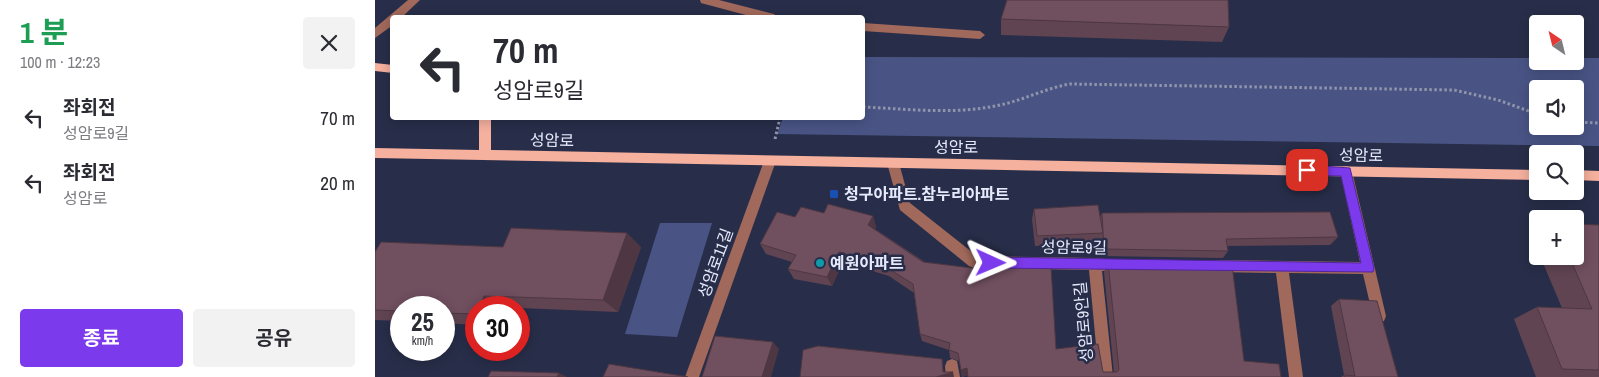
<!DOCTYPE html>
<html lang="ko">
<head>
<meta charset="utf-8">
<style>
	body { margin:0; font-family:"Archivo Narrow","Noto Sans KR",sans-serif; background:#f2f2f3; color:#2b2b33; height:100vh; display:flex; flex-direction:column; font-size:19px; white-space:nowrap }
	* { box-sizing:border-box; margin:0 }
	p { font-size:16px; color:#7c7c81 }
	.icon { flex:none; width:28px; height:28px; fill:none; stroke:currentColor; stroke-width:2; stroke-linecap:round; stroke-linejoin:round }
	.map { position:relative; flex:1; overflow:hidden }
	.panel { display:flex; flex-direction:column; background:#fff; width:375px }
	.panel>* { flex:none }
	.banner { position:absolute; left:15px; top:15px; width:475px; height:105px; border-radius:5px; box-shadow:0 2px 12px #0003; background:#fff; color:#2b2b33; overflow:hidden }
	.needle { width:32px; rotate:325deg }
	.tools { position:absolute; left:1154px; top:15px; display:grid; gap:10px }
	.tools a { display:grid; place-items:center; width:55px; height:55px; border-radius:5px; background:#fff; box-shadow:0 2px 12px #0003; font-size:25px }
	.speed { position:absolute; left:15px; top:296px; display:flex; gap:10px; font-size:25px; font-weight:700; text-align:center }
	.speed>* { display:grid; place-content:center; width:65px; height:65px; border-radius:50%; background:#fff; box-shadow:0 2px 12px #0003; line-height:1 }
	.speed small { font-size:12px; font-weight:400 }
	.speed .limit { border:8px solid #d22; background:#fff; color:#111 }
	.pin { position:absolute; display:grid; place-items:center; width:42px; height:42px; color:#fff; margin:-21px; border-radius:10px; box-shadow:0 2px 8px #0006 }
	.me { position:absolute; width:55px; margin:-28px; rotate:91deg; stroke-linejoin:round; filter:drop-shadow(0 0 4px #0008) }
	.turn { display:flex; align-items:center; gap:18px; height:105px; padding:0 20px; font-size:22px }
	.turn .icon { width:65px; height:65px; stroke-width:2.5 }
	.turn b { display:block; font-size:35px; line-height:42px }
	.round { display:grid; place-items:center; flex:none; width:52px; height:52px; border-radius:5px; background:#f2f2f3 }
	.overview { display:flex; align-items:center; justify-content:space-between; height:85px; padding:0 20px }
	h1 { font-size:30px; font-weight:700; line-height:38px; color:#1e9e55 }
	.button { display:flex; gap:10px; margin-top:auto; padding:10px 20px }
	.button a { flex:1; height:58px; border-radius:5px; background:#7c3aed; color:#fff; font-size:20px; font-weight:700; line-height:58px; text-align:center }
	.button a+a { background:#f2f2f3; color:#2b2b33 }
	ul { padding:0; list-style:none }
	li { display:flex; align-items:center; gap:15px; height:65px; padding:0 20px }
	li div { flex:1 }
	li b { display:block; font-size:19px }
	li em { font-style:normal }
	main { display:flex; flex:1; min-height:0 }
	.map>svg:first-child { display:block }
	.green { fill:#495485; fill-rule:evenodd }
	.lines { fill:none; stroke-linecap:round; stroke-linejoin:round }
	.path { stroke:#9095ab; stroke-width:3; stroke-dasharray:2.5 2.5; stroke-linecap:butt }
	.minor { fill:#a1695b; fill-rule:evenodd }
	.major { fill:#f5b09e; fill-rule:evenodd }
	.wall { fill:#604452 }
	.shaded-wall { fill:#4e3742 }
	.building { fill:#704f5f; stroke:#4e3742 }
	.route { fill:#7c3aed; stroke:#51269a }
	.transit-dot { fill:#1a4fb4; stroke:#282e49; stroke-width:2 }
	.culture-dot { fill:#0f9aa8; stroke:#282e49; stroke-width:2 }
	.labels { text-anchor:middle; dominant-baseline:central; stroke-width:5; stroke-linejoin:round; paint-order:stroke }
	.street-label { font-size:16px; fill:#e6eafc; stroke:#282e49 }
	.poi-label { font-size:16px; font-weight:bold; fill:#e6eafc; stroke:#282e49; text-anchor:start }
</style>
</head>
<body>
<main>
<section class="panel">
<div class="overview"><div><h1>1 분</h1><p>100 m · 12:23</p></div><a class="round"><svg class="icon" aria-label="close" viewBox="0 0 24 24"><path d="M6 6l12 12M18 6L6 18"/></svg></a></div>
<ul>
<li><svg class="icon" aria-label="left" viewBox="0 0 24 24"><path d="M17 20v-9H6M10 6l-5 5 5 5"/></svg><div><b>좌회전</b><p>성암로9길</p></div><em>70 m</em></li>
<li><svg class="icon" aria-label="left" viewBox="0 0 24 24"><path d="M17 20v-9H6M10 6l-5 5 5 5"/></svg><div><b>좌회전</b><p>성암로</p></div><em>20 m</em></li>
</ul>
<div class="button"><a>종료</a><a>공유</a></div>
</section>
<div class="map">
<svg width="1224" height="377" viewBox="0 0 1224 377">
	<rect width="100%" height="100%" fill="#282e49"/>
	<g class="green">
		<path d="M488 57 1162 58V61H1200V58H1224V146L402 134 408 118H488ZM1162 89H1200V126H1162Z"/>
		<path d="M285 223H337L302 337 250 334Z"/>
	</g>
	<g class="lines">
		<g class="path">
			<path d="M488 107C534 109 580 115 625 105 649 100 671 88 695 84L1079 90 1123 100 1162 114"/>
			<path d="M1200 122 1224 123"/>
			<path d="M400 139 405 118"/>
		</g>
		<g class="minor">
			<path d="M33 0H45L26 18H18V25L0 38V28Z"/>
			<path d="M325 0H344L399 14 404 18H382L326 3Z"/>
			<path d="M488 23 605 31 610 35 605 39 488 31Z"/>
			<path d="M395 156 399 157 401 161 324 377H310L389 161 391 157Z"/>
			<path d="M518 158 522 159 524 163 535 203 602 256 720 258 753 261 755 265 753 269 727 271 738 377H724L714 270 599 268 594 266 525 210 512 163 514 159Z"/>
			<path d="M971 166 975 167 977 171 1011 316 1009 321 1004 323 999 321 988 274 914 273 928 377H914L901 273 841 272 836 270 834 266 836 262 841 260 985 262 965 171 967 167Z"/>
			<path d="M577 359 582 361 585 377H571L570 366 572 361Z"/>
		</g>
		<g class="major">
			<path d="M0 63 18 65V73L0 71Z"/>
			<path d="M104 118H116V150L1162 170V180L0 158V148L104 150Z"/>
			<path d="M1200 170 1224 171V181L1200 180Z"/>
		</g>
	</g>
	<g class="wall">
		<path d="M626 19 854 27 847 42 626 35Z"/>
		<path d="M659 209 725 217 727 213 963 237 955 245 852 246 853 251 848 258 726 256 725 241V242L660 246 657 219Z"/>
		<path d="M498 216 501 227 500 229 681 349 728 372H739L729 272 733 262 869 361 906 377 593 375 587 377 584 361 575 358 574 350 547 341 545 334 539 293 514 276 468 262 457 286 419 279 413 269 417 262 391 254 385 244 420 217Z"/>
		<path d="M1224 225V377H1161L1139 319 1162 307 1187 308 1165 256H1200Z"/>
		<path d="M1162 234V250L1157 238Z"/>
		<path d="M128 247H266L243 312 144 308H101V325L69 323V308H26V321L0 320V252Z"/>
		<path d="M964 299 1023 377H966L969 375 956 306Z"/>
	</g>
	<g class="shaded-wall">
		<path d="M498 216 501 227 497 235 493 225Z"/>
		<path d="M252 233 266 247 243 312 228 300Z"/>
		<path d="M464 252 468 262 457 286 452 277Z"/>
		<path d="M109 296 129 308H104Z"/>
		<path d="M398 342 404 349 396 377H387Z"/>
		<path d="M567 359 569 375 578 372 579 377H561Z"/>
		<path d="M592 368 593 375 587 377 586 370Z"/>
		<path d="M184 373 192 377H182Z"/>
	</g>
	<g class="building">
		<path d="M632 0H853L854 27 626 19Z"/>
		<path d="M453 204 498 216 493 225 548 262 597 268 676 267 681 349 723 344 728 372H742L744 370 733 262 857 265 869 361 904 364 906 377H593L592 368 586 370 583 353 574 350 575 343 545 334 538 284 511 267 464 252 452 277 413 269 421 255 385 244 402 212 420 217 426 207 449 213Z"/>
		<path d="M723 205 728 233 662 236 659 209Z"/>
		<path d="M955 212 963 237 851 239 853 251 729 249 727 213Z"/>
		<path d="M1200 224 1224 225V370L1187 369 1162 307 1217 309 1194 256H1200Z"/>
		<path d="M136 228 252 233 228 300 109 296 104 308H101L100 314 69 313V308H26V311L0 310V252L6 242 128 247Z"/>
		<path d="M964 299 1002 301 1023 377H970L969 375 980 376Z"/>
		<path d="M340 336 398 342 387 377H327Z"/>
		<path d="M443 346 567 359 568 372H578L561 377H425L428 350Z"/>
		<path d="M234 364 313 377H228Z"/>
		<path d="M116 371 184 373 182 377H113Z"/>
	</g>
	<path class="route" d="M932 165 975 168 999 268 998 272 616 268 610 263 616 257 986 263 966 176 932 175 926 170Z"/>
	<rect class="transit-dot" x="454" y="189" width="10" height="10" rx="2.5"/>
	<circle class="culture-dot" cx="445" cy="263" r="5"/>
	<g class="labels">
		<g class="street-label">
			<text transform="translate(177 140) rotate(1)">성암로</text>
			<text x="581" y="147">성암로</text>
			<text transform="translate(986 155) rotate(1)">성암로</text>
			<text transform="translate(699 247) rotate(1)">성암로9길</text>
			<text transform="translate(340 263) rotate(-70)">성암로11길</text>
			<text transform="translate(708 322) rotate(-95)">성암로9안길</text>
		</g>
		<g class="poi-label">
			<text x="469" y="194">청구아파트.참누리아파트</text>
			<text x="455" y="263">예원아파트</text>
		</g>
	</g>
</svg>
<div class="tools">
<a><svg class="needle" viewBox="-14 -14 28 28"><path d="M0-13l5 13h-10z" fill="#e53935"/><path d="M0 13l5-13h-10z" fill="#7c7c81"/></svg></a>
<a><svg class="icon" aria-label="sound" viewBox="0 0 24 24"><path d="M4 9h4l5-4v14l-5-4H4zM17 9q2 3 0 6"/></svg></a>
<a><svg class="icon" aria-label="search" viewBox="0 0 24 24"><circle cx="10" cy="10" r="6"/><path d="M15 15l6 6"/></svg></a>
<a>+</a>
</div>
<div class="speed"><div>25<small>km/h</small></div><div class="limit">30</div></div>
<div class="pin" style="left:932px;top:170px;background:#d93025"><svg class="icon" aria-label="arrive" viewBox="0 0 24 24"><path d="M6 21V4h12l-3 4 3 4H6"/></svg></div>
<svg class="me" style="left:616px;top:263px" viewBox="-20 -20 40 40"><path d="M0-17L14 15 0 8-14 15z" fill="#7c3aed" stroke="#fff" stroke-width="4"/></svg>
<div class="banner">
<div class="turn"><svg class="icon" aria-label="left" viewBox="0 0 24 24"><path d="M17 20v-9H6M10 6l-5 5 5 5"/></svg><div><b>70 m</b>성암로9길</div></div>
</div>
</div>
</main>
</body>
</html>
